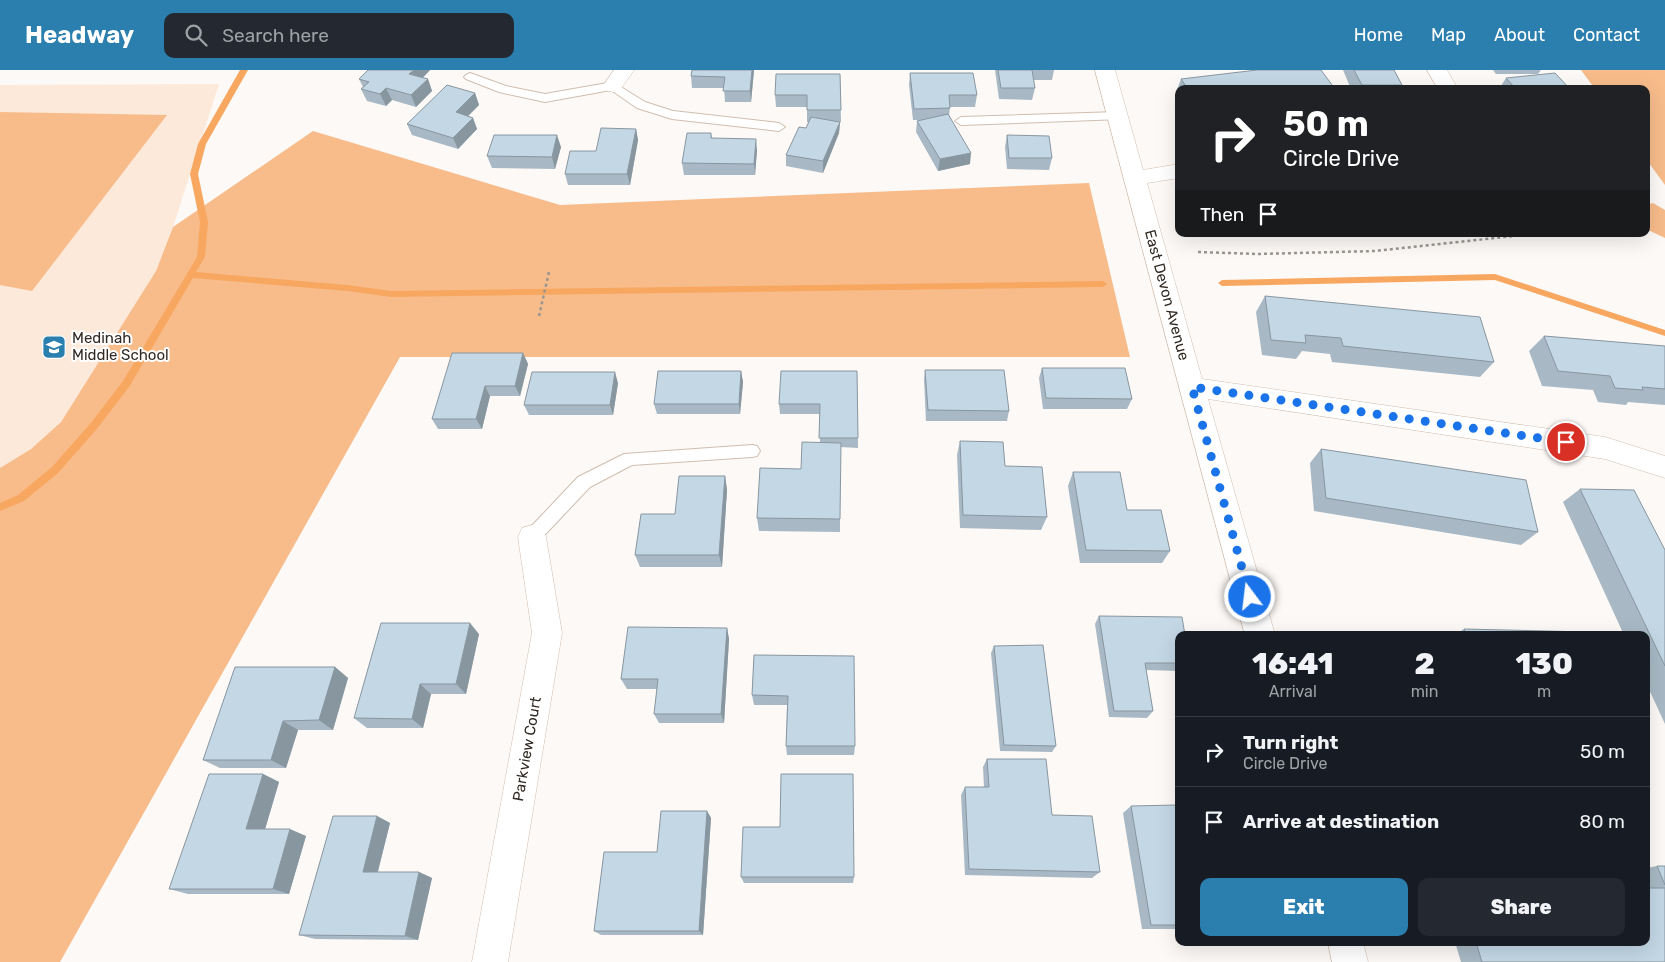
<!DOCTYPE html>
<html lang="en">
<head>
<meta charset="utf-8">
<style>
	body { margin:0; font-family:Rubik,sans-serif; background:#242831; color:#f1f3f6; height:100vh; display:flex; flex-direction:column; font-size:19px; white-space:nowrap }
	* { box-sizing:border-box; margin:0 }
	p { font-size:16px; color:#9ea1a6 }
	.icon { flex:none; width:28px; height:28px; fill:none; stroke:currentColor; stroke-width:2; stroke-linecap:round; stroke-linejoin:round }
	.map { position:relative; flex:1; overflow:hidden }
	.panel { position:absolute; left:1175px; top:561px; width:475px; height:315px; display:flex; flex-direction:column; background:#171b24; border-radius:10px; box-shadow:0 5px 20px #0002 }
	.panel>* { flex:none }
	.hud { position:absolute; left:1175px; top:15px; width:475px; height:152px; border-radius:10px; box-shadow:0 5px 20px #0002; background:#202124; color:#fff; overflow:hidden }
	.pin { position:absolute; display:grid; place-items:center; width:42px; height:42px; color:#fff; margin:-21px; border:2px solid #fff; border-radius:50%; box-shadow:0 1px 5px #0007 }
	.me { position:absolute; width:55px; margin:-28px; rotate:345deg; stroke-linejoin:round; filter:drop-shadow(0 0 4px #0008) }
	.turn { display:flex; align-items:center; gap:18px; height:105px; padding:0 25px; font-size:22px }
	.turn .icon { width:65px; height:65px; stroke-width:2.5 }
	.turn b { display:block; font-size:35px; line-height:42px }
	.then { display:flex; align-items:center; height:48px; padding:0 25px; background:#0003; gap:10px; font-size:19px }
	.eta { display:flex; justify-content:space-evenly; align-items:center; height:85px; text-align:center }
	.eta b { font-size:30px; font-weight:800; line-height:35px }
	.button { display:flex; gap:10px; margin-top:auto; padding:10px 25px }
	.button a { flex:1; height:58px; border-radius:10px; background:#2b7faf; color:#fff; font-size:20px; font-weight:800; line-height:58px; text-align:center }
	.button a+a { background:#242831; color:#f1f3f6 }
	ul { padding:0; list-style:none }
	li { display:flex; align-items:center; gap:15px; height:70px; padding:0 25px; border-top:1px solid #363941 }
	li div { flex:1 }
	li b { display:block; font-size:19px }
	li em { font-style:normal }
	header { display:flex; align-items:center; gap:30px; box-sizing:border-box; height:70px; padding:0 25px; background:#2b7faf; color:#fff }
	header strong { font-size:24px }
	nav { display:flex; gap:28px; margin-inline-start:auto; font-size:18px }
	.search { width:350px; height:45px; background:#242831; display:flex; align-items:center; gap:12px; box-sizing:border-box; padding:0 18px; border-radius:10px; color:#9ea1a6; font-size:19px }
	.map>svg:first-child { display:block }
	.built { fill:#fde9d9 }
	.green { fill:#f8bc8b }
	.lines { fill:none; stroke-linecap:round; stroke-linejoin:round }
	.stream { fill:#f8a760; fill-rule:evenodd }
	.service-casing { stroke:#d0beaf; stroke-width:2 }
	.minor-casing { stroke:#d0beaf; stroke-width:1 }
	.path { stroke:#9a9590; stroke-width:2.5; stroke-dasharray:3 3; stroke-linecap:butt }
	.service { fill:#fff; fill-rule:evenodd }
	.minor { fill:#fff; fill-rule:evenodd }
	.wall { fill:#a8b9c5 }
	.shaded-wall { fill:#8896a0 }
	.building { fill:#c3d7e5; stroke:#8896a0 }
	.route { stroke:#1a73e8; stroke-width:9; stroke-dasharray:0 16.2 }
	.labels { text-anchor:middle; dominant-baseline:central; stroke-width:4; stroke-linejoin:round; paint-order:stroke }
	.street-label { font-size:15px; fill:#322b25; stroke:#fff }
	.poi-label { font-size:15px; fill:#322b25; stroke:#fff; text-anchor:start }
</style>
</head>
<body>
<header>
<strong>Headway</strong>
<div class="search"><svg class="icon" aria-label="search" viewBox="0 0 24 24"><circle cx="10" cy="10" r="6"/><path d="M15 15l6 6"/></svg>Search here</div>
<nav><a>Home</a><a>Map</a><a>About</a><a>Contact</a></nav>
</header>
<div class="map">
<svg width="1665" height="892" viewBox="0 0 1665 892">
	<rect width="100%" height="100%" fill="#fdf9f6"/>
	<path class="built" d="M219 14 173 157 156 201 61 352 31 379 0 398V15Z"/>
	<g class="green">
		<path d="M1581 0H1665V115L1646 89V19H1595Z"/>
		<path d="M0 42 167 45 32 221 0 215Z"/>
		<path d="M313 61 560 135 1089 113 1130 287H400L60 892H0V398L31 379 61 352 156 201 173 157Z"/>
		<path d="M1653 133 1665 140V168L1646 159V135Z"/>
	</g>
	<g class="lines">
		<g class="stream">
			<path d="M240 0H248L206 74 198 104 208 152 205 187 196 202 347 215 392 221 1103 211 1107 214 1103 217 392 227 347 221 193 208 129 317 96 360 58 403 24 431 0 441V433L18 425 52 397 90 354 123 311 197 187 200 152 190 104 198 74Z"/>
			<path d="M1495 204 1665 260V266L1495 210 1222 216 1218 213 1222 210Z"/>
		</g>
		<g class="service-casing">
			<g id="service">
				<path d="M470 3 506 16 545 24 613 12 645 32 673 41 779 53 785 57 779 61 672 49 637 38 611 20 545 32 499 22 466 9 464 7 466 5Z"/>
				<path d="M1118 42 1124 46 1122 49 961 55 955 51 961 47Z"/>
				<path d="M752 375 757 376 760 381 757 386 752 387 632 395 590 417 538 472 532 474 526 472 524 467 526 462 578 407 624 384Z"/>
			</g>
		</g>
		<g class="minor-casing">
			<g id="minor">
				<path d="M614 0H634L620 20 613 22 606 20 603 16Z"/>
				<path d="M1095 0H1115L1143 100 1179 94V108L1147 113 1202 309 1605 367 1665 386V408L1605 389 1208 329 1275 565H1245Z"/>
				<path d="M1427 0H1447L1458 19H1438Z"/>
				<path d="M532 455 542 458 546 467 562 563 508 892H472L532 563 518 467 522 458Z"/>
				<path d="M1328 872H1363L1368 892H1332Z"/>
			</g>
		</g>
		<g class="path">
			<path d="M1198 182 1258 184 1375 181 1532 164"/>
			<path d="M539 246 549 202"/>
		</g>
		<use href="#service" class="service"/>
		<use href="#minor" class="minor"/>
	</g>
	<g class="wall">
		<path d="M430 0 423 8 428 9 432 21 416 37 392 30 386 36 367 31 361 19 363 17 359 9Z"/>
		<path d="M692 0H754L751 32H725L724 18H692L691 6Z"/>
		<path d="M995 0H1054L1052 10H1033L1035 18 1032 30 999 29Z"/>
		<path d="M1343 0H1394L1402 15 1400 19H1351Z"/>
		<path d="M1493 0H1541L1538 4H1496Z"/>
		<path d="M910 3 977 25 975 37H950L949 46 970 94 938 101 916 62 917 51 920 50H913L909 15Z"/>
		<path d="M840 4 841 52H840L839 63 823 103 786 96V85L806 58 809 52H807V37H776L775 25Z"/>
		<path d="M1506 8 1570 19H1499Z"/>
		<path d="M1181 9 1335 19H1179V31L1175 25Z"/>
		<path d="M475 23 479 35 468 46 473 48 477 59 458 79 412 65 407 54Z"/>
		<path d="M636 59 638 70 630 115H568L565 104 596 81Z"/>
		<path d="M711 63 712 68 757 80 755 105H684L682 93Z"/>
		<path d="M1007 65 1052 88 1049 100 1007 99 1005 77Z"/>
		<path d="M561 77 555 99 492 98 487 86Z"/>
		<path d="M1265 226 1494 292 1480 307 1332 292 1330 284 1302 281 1296 289 1262 285 1256 242Z"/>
		<path d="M1544 266 1665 276V335L1628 332 1626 335 1598 332 1593 320 1542 316 1529 281Z"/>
		<path d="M523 283 528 294 520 326H490L482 359H438L432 349Z"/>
		<path d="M1042 298 1132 329 1127 339H1043L1039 308Z"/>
		<path d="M925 300 1009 341 1007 351H926L924 310Z"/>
		<path d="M741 301 743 312 740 344H657L654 334Z"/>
		<path d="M857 301 858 378 840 377V462L759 461 757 448 801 399 820 372V344H780L779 334Z"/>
		<path d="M618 313 613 345H529L524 335Z"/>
		<path d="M960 371 1005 396 1047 447 1041 460 960 458 957 385Z"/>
		<path d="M1321 379 1538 462 1521 475 1314 441 1310 393Z"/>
		<path d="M1073 402 1127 440 1170 481 1162 493H1080L1068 416Z"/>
		<path d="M725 406 727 420 722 497H640L635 485 675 444Z"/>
		<path d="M1580 419 1665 480V654L1646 613V565H1624L1563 432Z"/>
		<path d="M1099 546 1179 565V601L1146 600 1153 641 1147 648 1109 647 1095 554Z"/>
		<path d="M727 558 729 569 724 653H659L654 644 657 619H627L621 609Z"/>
		<path d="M1464 559 1589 565H1455Z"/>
		<path d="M479 564 466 624H431L423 658H367L354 648Z"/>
		<path d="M994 576 1056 676 1052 682 1000 681 991 583Z"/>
		<path d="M754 585 855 676 854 685H787L786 676 787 635H754L752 625Z"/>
		<path d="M335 597 348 608 333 660H298L286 698H220L203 690Z"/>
		<path d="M987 689 1052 745 1100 802 1092 808 965 805 961 725 965 717H984L983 697Z"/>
		<path d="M263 704 279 712 265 759 306 766 289 824H188L169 819Z"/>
		<path d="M1131 736 1179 740V859H1142L1123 743Z"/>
		<path d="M707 741 711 748 703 865H601L594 861 657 782Z"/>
		<path d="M377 746 390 753 378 802H419L432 808 418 870 315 869 299 865Z"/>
		<path d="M1657 796H1665V892H1461L1455 872H1646V798Z"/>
		<path d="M741 807H854L853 813H744Z"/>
	</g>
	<g class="shaded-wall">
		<path d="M414 0H430L414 16 409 4Z"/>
		<path d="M752 0H754L751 32 750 21Z"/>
		<path d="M428 9 432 21 416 37 411 25Z"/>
		<path d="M386 18 392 30 386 36 380 24Z"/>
		<path d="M475 23 479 35 460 54 456 42Z"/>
		<path d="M473 48 477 59 458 79 453 68Z"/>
		<path d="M840 52 839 63 823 103V91Z"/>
		<path d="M636 59 638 70 630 115 627 104Z"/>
		<path d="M557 65 561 77 555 99 552 87Z"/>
		<path d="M756 69 757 80 755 105 754 94Z"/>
		<path d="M971 83 970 94 938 101 940 89Z"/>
		<path d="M523 283 528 294 520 326 515 316Z"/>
		<path d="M741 301 743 312 740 344 739 334Z"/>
		<path d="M615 302 618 313 613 345 610 335Z"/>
		<path d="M485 316 490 326 482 359 476 349Z"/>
		<path d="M725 406 727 420 722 497 719 485Z"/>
		<path d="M470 553 479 564 466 624 456 614Z"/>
		<path d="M727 558 729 569 724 653 721 644Z"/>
		<path d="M335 597 348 608 333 660 319 650Z"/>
		<path d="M420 614 431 624 423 658 412 649Z"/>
		<path d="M283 651 298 660 286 698 271 690Z"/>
		<path d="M263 704 279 712 263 766 246 759Z"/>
		<path d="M707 741 711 748 703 865 699 861Z"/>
		<path d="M377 746 390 753 376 808 363 802Z"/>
		<path d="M290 759 306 766 289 824 273 819Z"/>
		<path d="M419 802 432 808 418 870 405 866Z"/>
	</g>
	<g class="building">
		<path d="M368 0H414L409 4 428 9 411 25 386 18 380 24 361 19 369 12 359 9Z"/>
		<path d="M692 0H752L750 21H723L725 7 691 6Z"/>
		<path d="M998 0H1032L1035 18H1001Z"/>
		<path d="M1257 0H1321L1335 19H1188L1181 9Z"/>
		<path d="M1354 0H1394L1402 15H1362Z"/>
		<path d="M910 3H973L977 25H949L950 38 914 39Z"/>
		<path d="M1555 3 1570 19H1516L1506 8Z"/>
		<path d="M776 4H840L841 40H807V25H775Z"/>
		<path d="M447 15 475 23 456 42 473 48 453 68 407 54Z"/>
		<path d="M948 44 971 83 940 89 917 51Z"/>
		<path d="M811 47 840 52 823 91 786 85 799 57 806 58Z"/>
		<path d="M601 58 636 59 627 104H565L570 81H596Z"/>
		<path d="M687 63H711V68L756 69 754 94 682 93Z"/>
		<path d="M494 65H557L552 87 487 86Z"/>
		<path d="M1007 65 1049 66 1052 88H1009Z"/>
		<path d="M1265 226 1480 247 1494 292 1343 276 1341 268 1305 265 1306 273 1271 270Z"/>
		<path d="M1544 266 1665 276V319L1642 317 1643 320 1615 318 1610 306 1558 301Z"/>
		<path d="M452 283H523L515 316H485L476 349H432Z"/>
		<path d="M1042 298H1125L1132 329 1046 328Z"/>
		<path d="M925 300H1004L1009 341 928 340Z"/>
		<path d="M658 301H741L739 334H654Z"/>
		<path d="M781 301H857L858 368H819L820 334H779Z"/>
		<path d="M532 302H615L610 335H524Z"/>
		<path d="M960 371 1003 372 1005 396 1042 397 1047 447 963 445Z"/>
		<path d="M802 372 841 373 840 449 757 448 760 398 801 399Z"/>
		<path d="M1321 379 1526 410 1538 462 1326 428Z"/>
		<path d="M1073 402H1120L1127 440H1161L1170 481 1086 480Z"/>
		<path d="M679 406H725L719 485H635L641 444H675Z"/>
		<path d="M1580 419 1634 420 1665 480V596Z"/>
		<path d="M1099 546 1182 547 1185 565H1179V593H1145L1153 641H1114Z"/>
		<path d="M381 553H470L456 614H420L412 649 354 648Z"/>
		<path d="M628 557 727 558 721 644H654L658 609H621Z"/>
		<path d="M1464 559 1588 562 1589 565H1466Z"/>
		<path d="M1043 575 1056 676 1004 675 994 576Z"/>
		<path d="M754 585 854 586 855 676H786L788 626 752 625Z"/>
		<path d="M235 597H335L319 650 283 651 271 690H203Z"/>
		<path d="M987 689H1046L1052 745 1092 746 1100 802 969 799 965 717H989Z"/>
		<path d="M209 704H263L246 759H290L273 819H169Z"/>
		<path d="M781 704H853L854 807H741L743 757H780Z"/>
		<path d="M1178 735 1179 740V855H1151L1131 736Z"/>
		<path d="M661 741H707L699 861H594L604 782H657Z"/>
		<path d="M333 746H377L363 802H419L405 866 299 865Z"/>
		<path d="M1657 796H1665V815Z"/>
		<path d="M1646 818H1665V892H1482L1476 872H1646Z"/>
	</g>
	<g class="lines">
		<path class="route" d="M1250 527 1192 317 1566 372"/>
	</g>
	<defs>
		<g id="school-square" transform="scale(1.25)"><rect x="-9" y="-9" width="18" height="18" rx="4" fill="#2b7faf" stroke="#fff"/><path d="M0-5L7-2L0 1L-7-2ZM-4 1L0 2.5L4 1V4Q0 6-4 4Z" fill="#fff"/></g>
	</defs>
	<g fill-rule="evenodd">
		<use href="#school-square" x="54" y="277"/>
	</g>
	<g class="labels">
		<g class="street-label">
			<text transform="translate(1167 225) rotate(75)">East Devon Avenue</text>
			<text transform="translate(527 679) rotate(-80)">Parkview Court</text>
		</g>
		<g class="poi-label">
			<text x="72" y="268">Medinah<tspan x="72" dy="17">Middle School</tspan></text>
		</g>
	</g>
</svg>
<div class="pin" style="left:1566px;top:372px;background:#d93025"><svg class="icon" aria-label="arrive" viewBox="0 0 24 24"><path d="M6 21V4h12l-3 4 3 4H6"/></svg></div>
<svg class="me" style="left:1250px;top:527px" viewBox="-20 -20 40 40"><circle r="17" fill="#1a73e8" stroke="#fff" stroke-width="3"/><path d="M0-11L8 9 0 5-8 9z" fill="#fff"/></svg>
<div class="hud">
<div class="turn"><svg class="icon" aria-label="right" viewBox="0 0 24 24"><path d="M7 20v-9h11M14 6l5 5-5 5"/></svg><div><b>50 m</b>Circle Drive</div></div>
<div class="then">Then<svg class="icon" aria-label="arrive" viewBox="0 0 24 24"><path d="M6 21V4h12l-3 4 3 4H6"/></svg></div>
</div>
<section class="panel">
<div class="eta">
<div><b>16:41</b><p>Arrival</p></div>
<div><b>2</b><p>min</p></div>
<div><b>130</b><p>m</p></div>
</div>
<ul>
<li><svg class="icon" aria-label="right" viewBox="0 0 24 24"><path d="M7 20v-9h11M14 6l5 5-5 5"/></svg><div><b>Turn right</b><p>Circle Drive</p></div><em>50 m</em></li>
<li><svg class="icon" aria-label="arrive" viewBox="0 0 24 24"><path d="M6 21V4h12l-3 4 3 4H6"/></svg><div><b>Arrive at destination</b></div><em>80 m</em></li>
</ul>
<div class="button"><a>Exit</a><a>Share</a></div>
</section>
</div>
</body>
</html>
